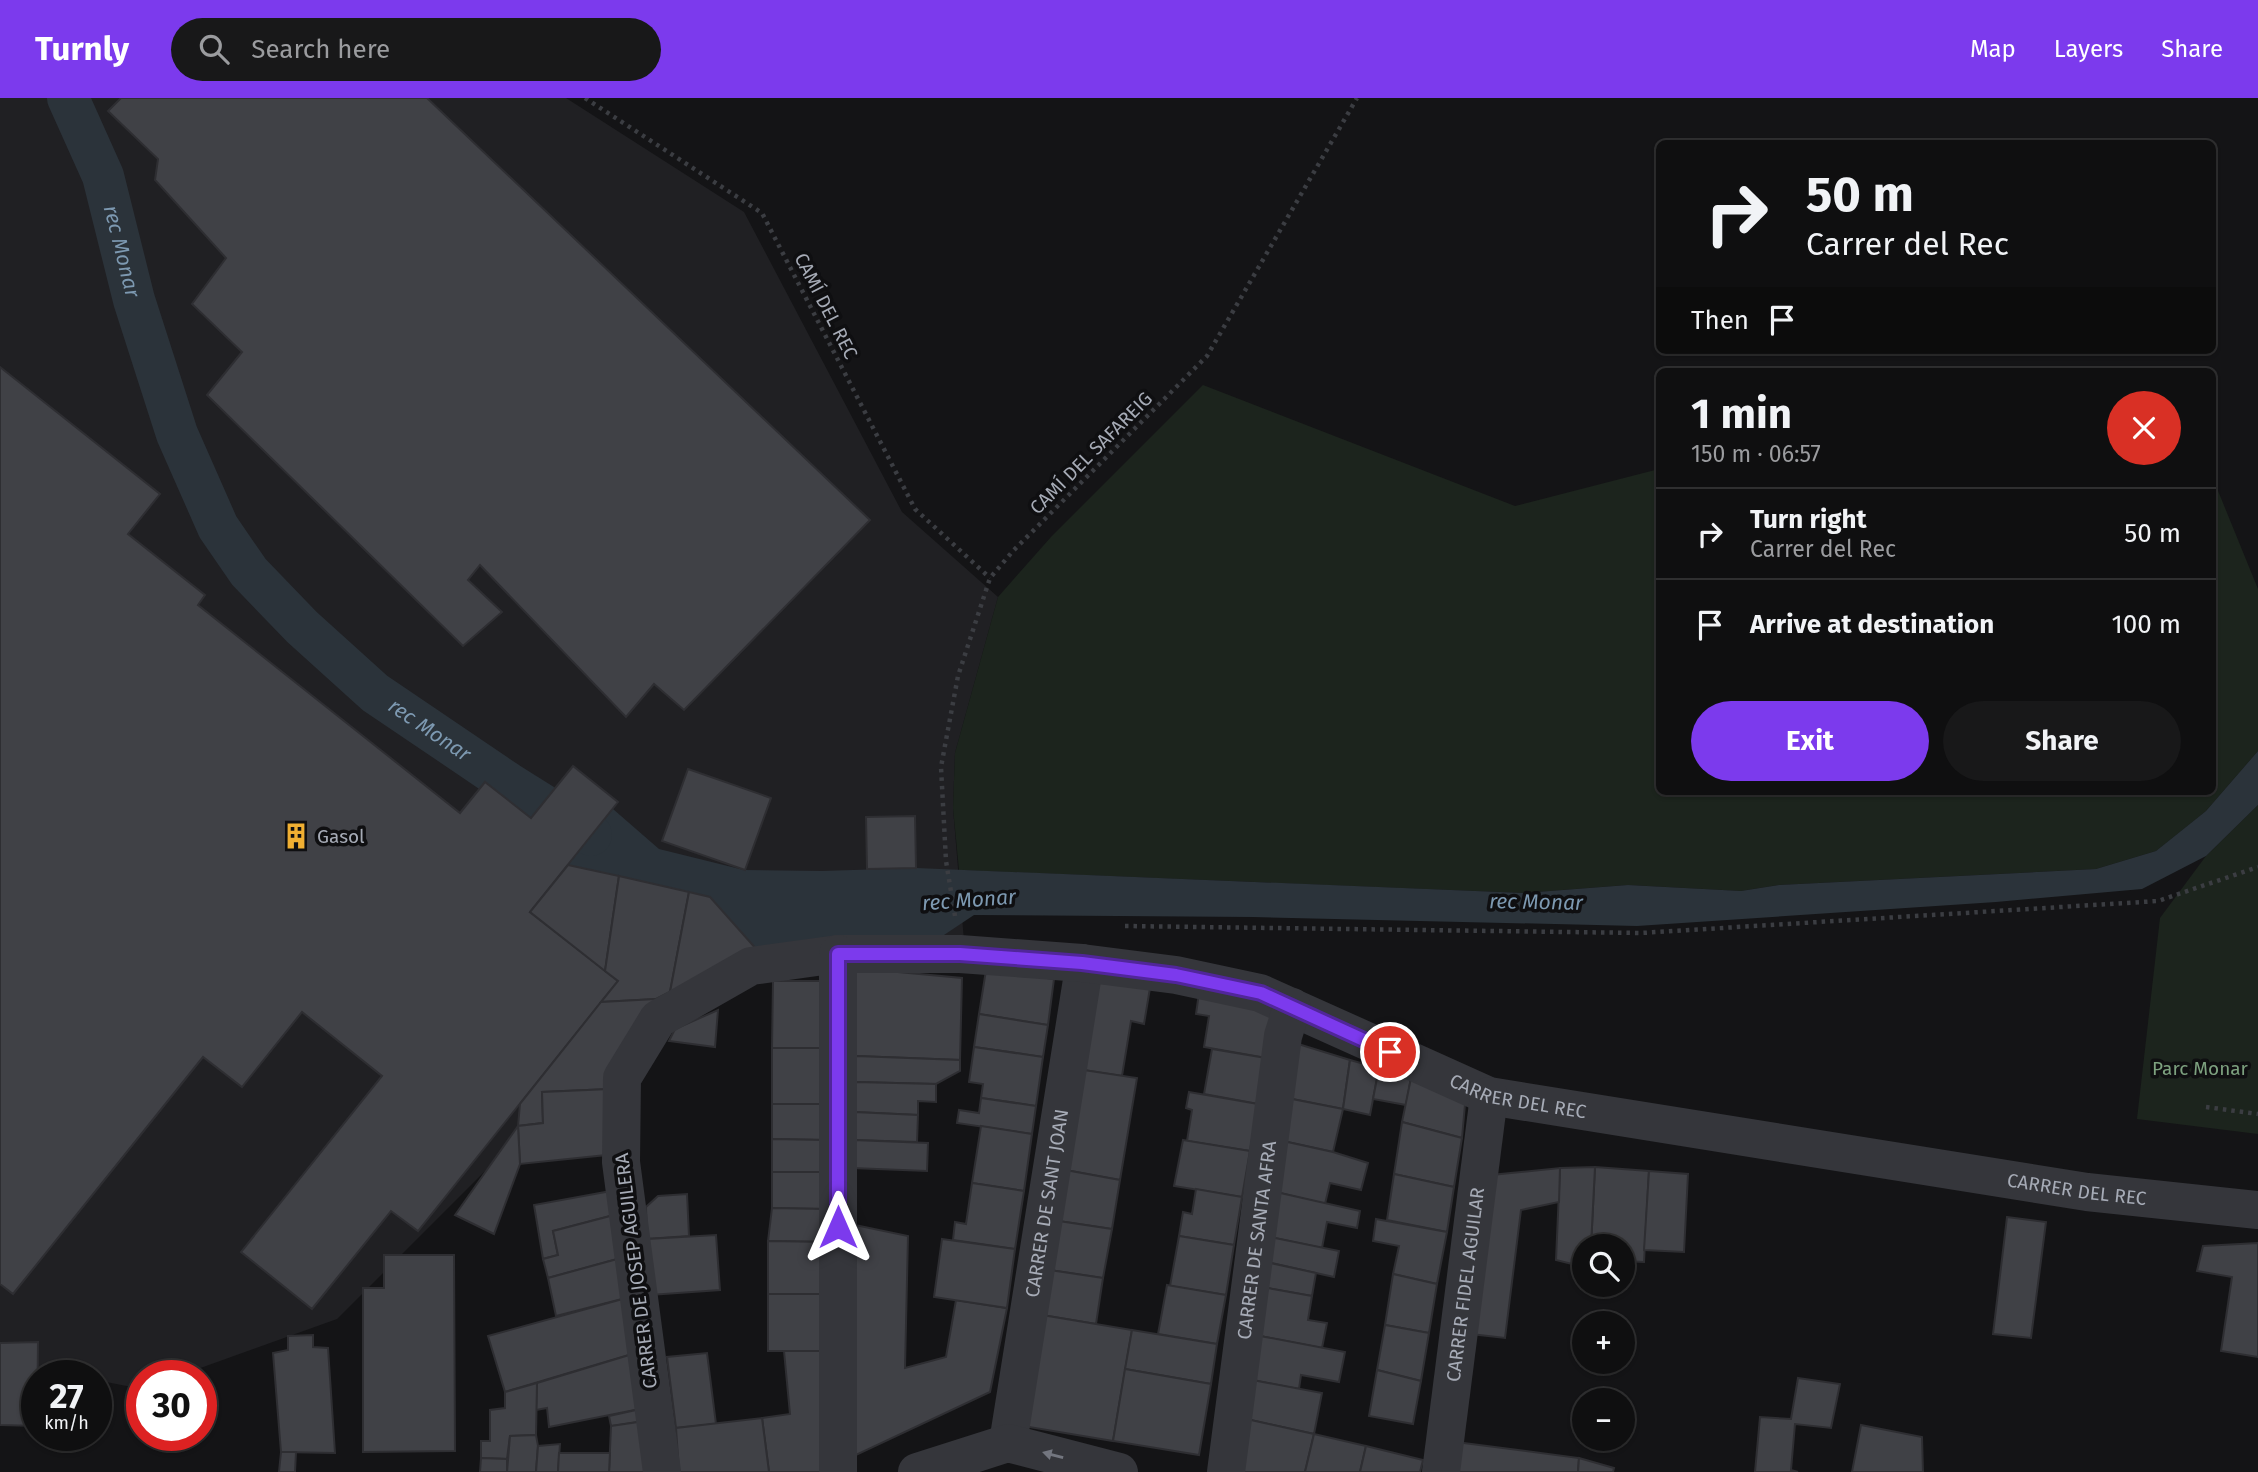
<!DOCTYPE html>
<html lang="en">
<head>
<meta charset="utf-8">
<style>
	body { margin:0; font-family:"Fira Sans",sans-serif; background:#181819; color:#f1f3f6; height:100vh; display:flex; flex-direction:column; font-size:26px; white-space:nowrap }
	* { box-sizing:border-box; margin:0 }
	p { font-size:23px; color:#9b9c9f }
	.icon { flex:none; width:38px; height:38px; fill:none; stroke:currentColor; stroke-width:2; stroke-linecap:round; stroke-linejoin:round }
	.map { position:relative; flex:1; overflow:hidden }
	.side { position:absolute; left:1656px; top:270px; width:560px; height:427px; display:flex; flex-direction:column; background:#0f0f10; border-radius:10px; box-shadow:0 2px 5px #0004,0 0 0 2px #2f2f30 }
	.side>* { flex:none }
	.banner { position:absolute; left:1656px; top:42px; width:560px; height:214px; border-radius:10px; box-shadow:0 2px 5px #0004,0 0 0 2px #2f2f30; background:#0f0f10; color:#f1f3f6; overflow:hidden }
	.buttons { position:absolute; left:1572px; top:1136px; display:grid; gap:14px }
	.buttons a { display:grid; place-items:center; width:63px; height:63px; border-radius:50%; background:#0f0f10; box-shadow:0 2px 5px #0004,0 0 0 2px #2f2f30; font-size:35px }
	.speed { position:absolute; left:21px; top:1262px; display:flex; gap:14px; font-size:35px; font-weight:700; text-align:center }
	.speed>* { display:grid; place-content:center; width:91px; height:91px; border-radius:50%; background:#0f0f10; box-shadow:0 2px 5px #0004,0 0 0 2px #2f2f30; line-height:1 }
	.speed small { font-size:18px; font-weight:400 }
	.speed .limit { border:10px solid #d22; background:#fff; color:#111 }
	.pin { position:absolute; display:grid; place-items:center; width:60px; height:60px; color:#fff; margin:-30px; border:4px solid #fff; border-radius:50%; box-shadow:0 2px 7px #0007 }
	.me { position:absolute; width:77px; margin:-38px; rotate:0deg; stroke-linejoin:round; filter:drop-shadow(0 0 5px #0008) }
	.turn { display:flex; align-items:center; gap:24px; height:147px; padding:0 35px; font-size:32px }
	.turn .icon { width:91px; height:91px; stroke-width:2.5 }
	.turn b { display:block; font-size:49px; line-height:60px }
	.then { display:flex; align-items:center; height:66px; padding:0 35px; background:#0003; gap:14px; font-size:26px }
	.round { display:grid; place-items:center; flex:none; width:74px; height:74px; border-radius:37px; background:#181819 }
	.headline { display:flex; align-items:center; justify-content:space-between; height:119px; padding:0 35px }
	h1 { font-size:42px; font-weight:700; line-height:52px }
	.action { display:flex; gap:14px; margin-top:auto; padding:14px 35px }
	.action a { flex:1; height:80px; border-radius:42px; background:#7c3aed; color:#fff; font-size:28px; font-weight:700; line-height:80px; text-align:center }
	.action a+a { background:#181819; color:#f1f3f6 }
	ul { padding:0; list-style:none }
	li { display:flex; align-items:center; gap:21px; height:91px; padding:0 35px; border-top:2px solid #2f2f30 }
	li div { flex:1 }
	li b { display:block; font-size:26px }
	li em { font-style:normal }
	header { display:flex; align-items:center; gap:42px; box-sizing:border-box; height:98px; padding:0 35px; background:#7c3aed; color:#fff }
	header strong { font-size:33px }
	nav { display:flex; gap:38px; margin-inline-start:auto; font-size:24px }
	.search { width:490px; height:63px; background:#181819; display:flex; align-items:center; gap:18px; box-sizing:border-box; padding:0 24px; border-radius:38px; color:#9b9c9f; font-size:26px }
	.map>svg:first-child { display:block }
	.built { fill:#202023 }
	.green { fill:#1c241d }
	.water { fill:#2b333a }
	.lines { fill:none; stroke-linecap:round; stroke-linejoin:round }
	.canal { stroke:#2b333a; stroke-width:42 }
	.building { fill:#404146; stroke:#2e2e32; stroke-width:2 }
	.path { stroke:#3b3d42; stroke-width:4.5; stroke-dasharray:3.5 5; stroke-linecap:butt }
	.minor { stroke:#35363b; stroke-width:38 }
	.oneway { fill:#73767f }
	.route-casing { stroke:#51269a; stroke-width:18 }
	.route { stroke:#7c3aed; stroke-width:12 }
	.labels { text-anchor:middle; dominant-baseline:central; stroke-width:7; stroke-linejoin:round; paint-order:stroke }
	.street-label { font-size:19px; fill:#a6abb6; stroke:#0f0f11 }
	.poi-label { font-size:19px; fill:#a6abb6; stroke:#0f0f11; text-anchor:start }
	.park-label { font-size:19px; fill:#7da17f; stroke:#0f0f11 }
	.water-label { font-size:21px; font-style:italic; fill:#7d99b1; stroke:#0f0f11 }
</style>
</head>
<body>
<header>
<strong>Turnly</strong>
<div class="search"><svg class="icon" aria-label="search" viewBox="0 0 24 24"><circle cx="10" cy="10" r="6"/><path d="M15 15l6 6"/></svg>Search here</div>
<nav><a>Map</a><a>Layers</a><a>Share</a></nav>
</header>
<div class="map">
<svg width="2258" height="1374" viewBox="0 0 2258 1374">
	<rect width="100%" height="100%" fill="#141416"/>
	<path class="built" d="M0 0H566L744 114 902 414 998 499 955 655 953 710 965 855 841 856 667 914 499 1059 337 1221 181 1277 142 1278V1291L96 1282V1278L75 1277 0 1262Z"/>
	<g class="green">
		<path d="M1203 287 1515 408 1659 371V693H2212V378L2258 491V653L2206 713 2156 753 2096 771 1779 787 1741 793 1628 787 1524 795 959 772 953 710 955 655 998 499 1051 439Z"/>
		<path d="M2258 707V1036L2137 1021 2160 820 2206 758Z"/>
	</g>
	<path class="water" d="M2258 653V707L2206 758 2142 791 1996 804 1637 828 1253 819 974 817 938 841 758 853 710 799 568 767 613 711 659 751 744 772 822 773 916 770 1524 795 1628 787 1741 793 1779 787 2096 771 2156 753 2206 713Z"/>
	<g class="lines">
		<path class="canal" id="s1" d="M68 0 103 78 134 202 177 336 218 429 249 474 302 529 375 595 508 685 591 737"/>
	</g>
	<g class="building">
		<path d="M121 0H427L870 422 684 612 654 586 626 619 480 467 468 482 502 514 463 548 207 297 242 254 192 206 226 160 155 82 158 61 108 13Z"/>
		<path d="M0 269 160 396 128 436 205 497 198 507 460 715 485 684 531 720 573 668 618 704 530 814 618 883 418 1133 391 1113 312 1211 241 1154 382 978 302 914 242 989 203 959 13 1196 0 1186Z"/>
		<path d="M688 671 771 700 745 772 662 743Z"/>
		<path d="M915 718 916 770 867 771 866 719Z"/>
		<path d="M568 767 619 778 605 873 530 814Z"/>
		<path d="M619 778 689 794 670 894 656 901 601 904 618 883 605 873Z"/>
		<path d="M689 794 710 799 758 853 670 894Z"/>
		<path d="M855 870 962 880 960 962 856 958Z"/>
		<path d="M986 872 1054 881 1048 927 979 916Z"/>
		<path d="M1093 880 1150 890 1144 926 1131 923 1122 978 1077 971Z"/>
		<path d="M773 883H825L824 950H772Z"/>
		<path d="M1199 895 1275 908 1266 960 1204 949 1209 918 1196 916Z"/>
		<path d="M656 901 610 991 542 994 543 1025 518 1028 520 1006 601 904Z"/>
		<path d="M718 912 715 949 669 943 675 931Z"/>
		<path d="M979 916 1048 927 1043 959 974 949Z"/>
		<path d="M1295 945 1350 962 1343 1011 1287 1000Z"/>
		<path d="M974 949 1043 959 1036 1008 981 1000 983 986 969 984Z"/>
		<rect x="772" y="950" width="52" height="56"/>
		<path d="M1212 951 1266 960 1258 1006 1204 996Z"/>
		<path d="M856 958 960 962V973L936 986 855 984Z"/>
		<path d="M1350 962 1379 970 1370 1017 1343 1011Z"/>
		<path d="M1379 970 1411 980 1406 1007 1373 1001Z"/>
		<path d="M1077 971 1137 980 1120 1082 1060 1071Z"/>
		<path d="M1411 980 1466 995 1462 1040 1402 1024Z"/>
		<path d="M855 984 936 986V1004L918 1003V1017L854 1014Z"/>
		<path d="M610 991 616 1056 520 1066 518 1028 543 1025 542 994Z"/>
		<path d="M1189 994 1258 1006 1250 1053 1187 1043 1192 1012 1186 1010Z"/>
		<path d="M981 1000 1036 1008 1032 1036 957 1025 959 1012 979 1015Z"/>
		<path d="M1287 1000 1343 1011 1333 1054 1283 1043Z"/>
		<path d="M772 1006H824V1042L772 1041Z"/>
		<path d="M854 1014 918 1017 917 1044 853 1042Z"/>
		<path d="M1402 1024 1462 1040 1454 1089 1394 1076Z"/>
		<path d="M518 1028 520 1066 494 1136 455 1117Z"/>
		<path d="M981 1028 1032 1036 1024 1093 972 1085Z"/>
		<path d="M772 1041 824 1042V1074H772Z"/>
		<path d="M853 1042 928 1045 927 1073 852 1070Z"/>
		<path d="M1183 1042 1250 1053 1242 1099 1174 1088Z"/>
		<path d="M1283 1043 1333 1054 1368 1065 1361 1092 1330 1085 1325 1106 1276 1094Z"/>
		<path d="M1595 1069 1649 1073 1644 1164 1622 1163V1148H1591Z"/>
		<path d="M1595 1069 1591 1148H1584V1169L1556 1162 1560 1070Z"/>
		<path d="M1560 1070 1559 1104 1521 1112 1505 1240 1471 1236 1491 1077Z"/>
		<path d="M1060 1071 1120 1082 1112 1131 1052 1122Z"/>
		<path d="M1649 1073 1688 1076 1684 1154 1644 1152Z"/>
		<path d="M772 1074H824V1111L772 1110Z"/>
		<path d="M1394 1076 1454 1089 1447 1134 1387 1122Z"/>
		<path d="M972 1085 1024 1093 1015 1151 953 1142 955 1124 966 1126Z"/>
		<path d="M1196 1091 1242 1099 1234 1147 1179 1138 1183 1114 1192 1116Z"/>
		<path d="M611 1093 614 1117 553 1133 558 1157 543 1161 534 1107Z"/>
		<path d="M1276 1094 1360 1113 1357 1130 1327 1124 1322 1150 1270 1139Z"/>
		<path d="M687 1096 689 1138 647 1141 646 1109 658 1098Z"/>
		<path d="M772 1110 824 1111 827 1144 768 1143Z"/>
		<path d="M614 1117 621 1160 548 1180 543 1161 558 1157 553 1133Z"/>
		<path d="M2007 1119 2046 1124 2031 1240 1993 1236Z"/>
		<path d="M1376 1121 1447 1134 1437 1186 1393 1176 1399 1148 1373 1143Z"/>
		<path d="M1052 1122 1112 1131 1103 1180 1043 1171Z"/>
		<path d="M855 1127 908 1138 905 1270 946 1259 956 1202 1007 1210 990 1294 856 1357Z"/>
		<path d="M716 1137 720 1192 650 1197 647 1141Z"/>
		<path d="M1179 1138 1234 1147 1226 1197 1170 1188Z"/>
		<path d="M1270 1139 1339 1153 1334 1179 1266 1164Z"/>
		<path d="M942 1141 1015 1151 1007 1210 934 1199Z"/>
		<path d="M768 1143 827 1144 828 1196H768Z"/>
		<path d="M2258 1145V1259L2221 1253 2232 1179 2197 1173 2203 1148Z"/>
		<path d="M384 1157H454L455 1353 363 1354V1190H384Z"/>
		<path d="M621 1160 630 1199 556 1218 548 1180Z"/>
		<path d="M1266 1164 1316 1175 1312 1198 1262 1189Z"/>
		<path d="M1043 1171 1103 1180 1096 1226 1036 1216Z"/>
		<path d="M1393 1176 1437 1186 1429 1235 1385 1227Z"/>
		<path d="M1167 1187 1226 1197 1217 1246 1158 1236Z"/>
		<path d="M1262 1189 1312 1198 1308 1222 1327 1225 1322 1250 1255 1237Z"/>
		<rect x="768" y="1196" width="60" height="57"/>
		<path d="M630 1199 639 1254 505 1294 488 1238Z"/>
		<path d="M1036 1216 1132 1232 1113 1343 1017 1327Z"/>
		<path d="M1385 1227 1429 1235 1421 1283 1377 1272Z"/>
		<path d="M1132 1232 1217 1246 1211 1286 1125 1271Z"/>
		<path d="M313 1237V1249L328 1250 335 1355 281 1354 273 1255 288 1252V1238Z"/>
		<path d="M1255 1237 1345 1254 1339 1284 1301 1277 1299 1291 1247 1281Z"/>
		<path d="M38 1244 37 1328 0 1327V1245Z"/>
		<path d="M784 1253H828L833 1374H769L762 1320 790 1316Z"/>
		<path d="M639 1254 645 1310 549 1329 547 1310 536 1312 537 1285Z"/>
		<path d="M707 1255 716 1326 676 1330 667 1259Z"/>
		<path d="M1125 1271 1211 1286 1199 1357 1113 1343Z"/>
		<path d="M1377 1272 1421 1283 1413 1326 1369 1318Z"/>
		<path d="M1798 1280 1840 1286 1831 1330 1795 1326 1791 1372 1798 1374H1755L1760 1319 1791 1321Z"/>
		<path d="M1247 1281 1322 1295 1314 1336 1242 1320Z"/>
		<path d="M537 1285 536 1337 510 1338 507 1361 481 1360V1343H490V1312L505 1310V1294Z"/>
		<path d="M645 1310V1323L611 1328 609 1318Z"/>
		<path d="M762 1320 769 1374H679L676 1330Z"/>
		<path d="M1242 1320 1314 1336 1305 1374H1235Z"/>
		<path d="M645 1323 651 1374H609L611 1328Z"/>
		<path d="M1861 1327 1922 1339 1923 1374H1852Z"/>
		<path d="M1314 1336 1366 1348 1360 1374H1305Z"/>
		<path d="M536 1337 538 1348 536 1374H507L510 1338Z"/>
		<path d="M1456 1344 1579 1360 1578 1374H1452Z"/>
		<path d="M560 1346 558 1374H536L538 1348Z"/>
		<path d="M1366 1348 1423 1362 1420 1374H1360Z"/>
		<path d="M281 1354H296L295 1374H279Z"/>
		<path d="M559 1355H610L609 1374H558Z"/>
		<path d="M481 1360 507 1361V1374H480Z"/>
		<path d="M1579 1360 1614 1370 1613 1374H1578Z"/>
	</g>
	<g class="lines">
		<g class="path">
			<path d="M585 0 762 115 915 411 990 480"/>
			<path d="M955 818 946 763 941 669 958 578 990 480 1013 453 1207 258 1357 0"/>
			<path d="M1125 828 1641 835 2158 803 2258 769"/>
			<path d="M2206 1009 2258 1016"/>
		</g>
		<g class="minor">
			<path id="s2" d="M1008 1345 1082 882V865"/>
			<path id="s3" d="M662 1374 621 1064 622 980 658 921 751 868 838 856H960L1082 865 1176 877 1260 895 1489 998 2087 1094 2258 1112"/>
			<path d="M838 1374V856"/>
			<path d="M917 1374 1008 1345 1119 1374"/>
			<path id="s4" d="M1226 1374 1283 938 1292 909"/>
			<path id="s5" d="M1441 1374 1489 998"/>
		</g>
	</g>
	<defs><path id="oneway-solid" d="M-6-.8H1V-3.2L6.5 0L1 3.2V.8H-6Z" transform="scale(1.75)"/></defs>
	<use class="oneway" href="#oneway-solid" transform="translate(1053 1357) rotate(-165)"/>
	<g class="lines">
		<g class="route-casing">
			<path id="route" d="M838 1129V856H960L1082 865 1176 877 1261 895 1390 954"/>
		</g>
		<use href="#route" class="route"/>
	</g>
	<defs>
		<g id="building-bare" transform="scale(2.1)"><path d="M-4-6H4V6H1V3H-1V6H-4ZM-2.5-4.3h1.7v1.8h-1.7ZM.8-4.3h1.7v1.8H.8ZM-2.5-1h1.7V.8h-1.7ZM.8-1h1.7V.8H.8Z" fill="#f0af32" stroke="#0f0f11" stroke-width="2.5" paint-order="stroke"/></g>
	</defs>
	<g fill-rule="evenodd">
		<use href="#building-bare" x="296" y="738"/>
	</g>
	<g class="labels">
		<g class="street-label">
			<text transform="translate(826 208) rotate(63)">CAMÍ DEL REC</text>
			<text transform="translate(1091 355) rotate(-45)">CAMÍ DEL SAFAREIG</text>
			<text stroke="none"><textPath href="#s3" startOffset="1365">CARRER DEL REC</textPath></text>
			<text stroke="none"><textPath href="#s3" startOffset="1932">CARRER DEL REC</textPath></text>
			<text stroke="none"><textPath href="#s2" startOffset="243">CARRER DE SANT JOAN</textPath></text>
			<text stroke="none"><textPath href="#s4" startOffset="234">CARRER DE SANTA AFRA</textPath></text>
			<text transform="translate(636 1173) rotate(-97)">CARRER DE JOSEP AGUILERA</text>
			<text stroke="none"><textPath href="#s5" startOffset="189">CARRER FIDEL AGUILAR</textPath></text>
		</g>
		<g class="poi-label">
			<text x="317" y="738">Gasol</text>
		</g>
		<g class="park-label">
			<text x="2200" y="970">Parc Monar</text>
		</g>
		<g class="water-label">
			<text stroke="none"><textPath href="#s1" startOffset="163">rec Monar</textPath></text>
			<text stroke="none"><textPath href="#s1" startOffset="751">rec Monar</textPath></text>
			<text transform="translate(969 802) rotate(-4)">rec Monar</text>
			<text transform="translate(1536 804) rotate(1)">rec Monar</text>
		</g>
	</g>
</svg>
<div class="buttons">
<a><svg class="icon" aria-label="search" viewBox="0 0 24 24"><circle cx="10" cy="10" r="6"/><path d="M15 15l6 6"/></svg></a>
<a>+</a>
<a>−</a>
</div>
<div class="speed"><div>27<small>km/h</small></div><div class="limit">30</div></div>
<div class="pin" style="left:1390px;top:954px;background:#d93025"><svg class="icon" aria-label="arrive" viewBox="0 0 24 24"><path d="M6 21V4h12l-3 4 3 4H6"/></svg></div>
<svg class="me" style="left:838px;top:1129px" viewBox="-20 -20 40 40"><path d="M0-17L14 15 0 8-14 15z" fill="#7c3aed" stroke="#fff" stroke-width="4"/></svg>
<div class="banner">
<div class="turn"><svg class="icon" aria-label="right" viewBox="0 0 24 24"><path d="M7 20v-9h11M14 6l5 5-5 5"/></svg><div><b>50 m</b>Carrer del Rec</div></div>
<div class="then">Then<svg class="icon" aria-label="arrive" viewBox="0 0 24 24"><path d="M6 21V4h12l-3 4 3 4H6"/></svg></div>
</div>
<section class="side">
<div class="headline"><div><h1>1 min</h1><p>150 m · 06:57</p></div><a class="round" style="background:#d93025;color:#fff"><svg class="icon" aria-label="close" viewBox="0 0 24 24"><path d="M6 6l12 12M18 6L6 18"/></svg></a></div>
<ul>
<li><svg class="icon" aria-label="right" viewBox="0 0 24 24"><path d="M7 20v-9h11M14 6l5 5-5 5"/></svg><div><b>Turn right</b><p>Carrer del Rec</p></div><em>50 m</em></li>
<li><svg class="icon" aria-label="arrive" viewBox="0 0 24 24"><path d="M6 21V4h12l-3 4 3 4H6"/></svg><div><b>Arrive at destination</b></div><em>100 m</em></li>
</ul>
<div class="action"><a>Exit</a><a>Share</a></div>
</section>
</div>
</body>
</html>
